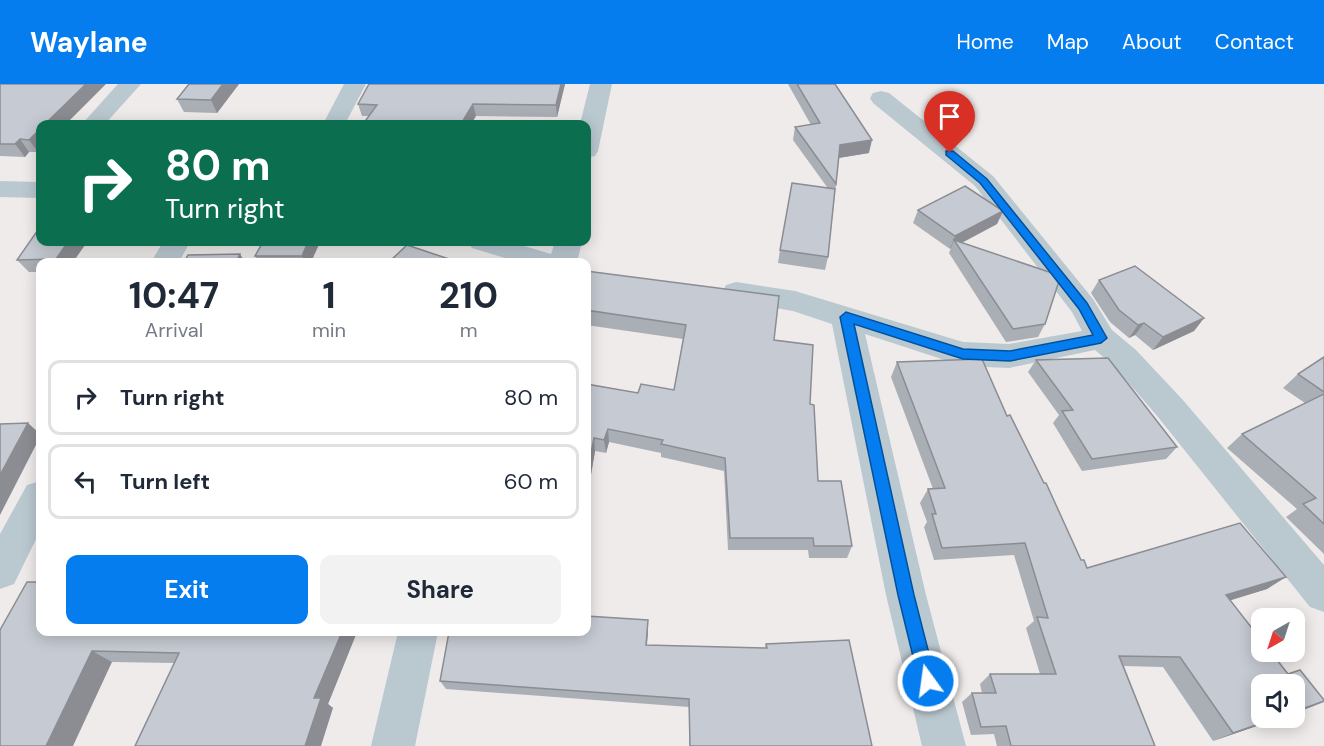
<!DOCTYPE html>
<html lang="en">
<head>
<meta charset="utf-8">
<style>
	body { margin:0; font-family:"DM Sans",sans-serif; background:#f2f2f3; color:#1f2937; height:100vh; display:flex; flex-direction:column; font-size:22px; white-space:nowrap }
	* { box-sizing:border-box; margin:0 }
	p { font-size:20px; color:#747a83 }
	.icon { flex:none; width:33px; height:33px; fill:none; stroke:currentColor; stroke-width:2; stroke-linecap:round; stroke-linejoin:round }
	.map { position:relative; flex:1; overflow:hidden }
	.side { position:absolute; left:36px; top:174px; width:555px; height:378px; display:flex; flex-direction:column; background:#fff; border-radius:12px; box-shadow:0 3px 15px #0003 }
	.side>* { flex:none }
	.banner { position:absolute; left:36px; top:36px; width:555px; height:126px; border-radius:12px; box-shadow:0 3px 15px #0003; background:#0b6e4f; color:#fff; overflow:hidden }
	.needle { width:39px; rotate:219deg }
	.buttons { position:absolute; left:1251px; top:524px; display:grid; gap:12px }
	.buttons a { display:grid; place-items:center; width:54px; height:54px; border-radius:12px; background:#fff; box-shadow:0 3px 15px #0003; font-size:30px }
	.pin { position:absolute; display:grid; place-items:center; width:51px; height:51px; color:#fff; margin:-62px -26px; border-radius:50% 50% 50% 0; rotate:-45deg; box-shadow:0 0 6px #0007 }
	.pin .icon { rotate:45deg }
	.me { position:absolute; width:66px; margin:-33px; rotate:346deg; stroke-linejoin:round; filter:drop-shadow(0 0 4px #0008) }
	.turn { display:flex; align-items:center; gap:21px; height:126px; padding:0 30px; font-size:27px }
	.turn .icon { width:78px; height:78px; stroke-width:2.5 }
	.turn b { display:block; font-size:42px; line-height:51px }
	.eta { display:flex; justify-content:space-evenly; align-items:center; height:102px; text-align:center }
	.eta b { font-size:36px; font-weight:700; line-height:42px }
	.primary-button { display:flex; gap:12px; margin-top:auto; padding:12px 30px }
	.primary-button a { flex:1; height:69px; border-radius:12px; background:#057def; color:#fff; font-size:24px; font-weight:700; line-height:69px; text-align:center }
	.primary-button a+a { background:#f2f2f3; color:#1f2937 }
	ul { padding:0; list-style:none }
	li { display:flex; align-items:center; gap:18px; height:75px; margin:0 12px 9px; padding:0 18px; border:3px solid #e0e1e3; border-radius:12px }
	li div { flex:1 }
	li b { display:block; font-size:22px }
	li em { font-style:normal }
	header { display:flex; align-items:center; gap:36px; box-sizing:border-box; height:84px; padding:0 30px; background:#057def; color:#fff }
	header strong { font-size:28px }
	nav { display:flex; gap:33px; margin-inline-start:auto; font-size:21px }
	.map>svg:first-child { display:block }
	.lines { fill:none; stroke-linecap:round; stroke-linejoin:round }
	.minor { fill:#bac8d0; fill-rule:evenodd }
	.wall { fill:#aaaeb5 }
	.shaded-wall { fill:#8b8d93 }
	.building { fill:#c6cad2; stroke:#8b8d93; stroke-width:1.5 }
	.route { fill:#057def; stroke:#03519b; stroke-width:1.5 }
</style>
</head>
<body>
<header>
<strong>Waylane</strong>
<nav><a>Home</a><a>Map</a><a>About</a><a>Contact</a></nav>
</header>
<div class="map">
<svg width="1324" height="662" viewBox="0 0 1324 662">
	<rect width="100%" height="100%" fill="#efebeb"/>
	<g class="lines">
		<g class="minor">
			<path d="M118 0H141L105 40H82Z"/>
			<path d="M344 0H366L345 40H323Z"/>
			<path d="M590 0H612L598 67 595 72 586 74V40H580Z"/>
			<path d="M881 7 889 9 993 92 1093 215 1112 246 1136 266 1182 315 1324 481V528L1310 523 1158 333 1114 282 1095 266 1009 284 963 282 865 250 926 511 966 662H922L886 511 832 240 793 227 726 215 722 208 726 201 736 198 795 207 963 258 1009 260 1082 247 1072 228 975 102 873 19 870 14 873 9Z"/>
			<path d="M0 97 40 98V114L0 113Z"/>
			<path d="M163 158H190L179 178H151Z"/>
			<path d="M468 158H511L551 170 555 158H582L577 178H518L472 164Z"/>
			<path d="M40 397V447L14 500 0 505V450L27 401Z"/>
			<path d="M398 548H438L415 662H371Z"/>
		</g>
	</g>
	<g class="wall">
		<path d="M0 0 38 68H29L25 73 0 72Z"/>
		<path d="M189 0H239L217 29 184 28 177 15Z"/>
		<path d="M369 0H565L557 33 476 32 471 40H363L369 32H362L358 20Z"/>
		<path d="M788 0H835L869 69 839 74 828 173 825 186 778 179 780 166 827 103 793 56 795 43 811 41Z"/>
		<path d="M918 126 1003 127 997 140 962 159 1045 240 1038 253 1006 258 949 169 951 164 950 165 913 139Z"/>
		<path d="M87 158 73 178H40V188H29L17 176Z"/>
		<path d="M320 158 311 178H259L255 172Z"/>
		<path d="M586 187 774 256 810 320 818 397 852 462 847 474H809L808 466H728L724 387 661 373V369L609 358 606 369 595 367 586 420V300L638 309 674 306 683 255 586 241Z"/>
		<path d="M1099 196 1204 234 1194 247 1153 266 1135 251 1129 254 1110 238 1091 209Z"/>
		<path d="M1324 273V470L1286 433 1297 425 1227 364 1242 350 1305 319 1283 304 1298 290Z"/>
		<path d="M1036 276 1177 363 1166 375 1082 387 1053 339 1059 331 1028 288Z"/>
		<path d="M897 278 1007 332 1081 476 1087 484 1286 493 1267 505 1230 516 1288 590 1324 618 1303 626 1262 633H1283L1213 657 1163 583 1124 582 1155 662H997L994 650 971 651 962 618 972 609H982L980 600 990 590H1040L1026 544 1034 537 1014 471 934 476 924 443 927 438 920 419 928 405H933L891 293Z"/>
		<path d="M0 546 357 548 328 620 333 624 174 579 112 578Z"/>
		<path d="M648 546 647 561 765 564 766 560 872 662H689V623L446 605 440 597Z"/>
	</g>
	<g class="shaded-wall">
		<path d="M86 0H106L66 40H45Z"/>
		<path d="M223 0H239L217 29 211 16Z"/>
		<path d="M561 0H565L557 33 556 21Z"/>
		<path d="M473 20 476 32 471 40H461Z"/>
		<path d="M40 45V66L38 68 29 56Z"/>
		<path d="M20 55 29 68 25 73 15 60Z"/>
		<path d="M872 56 869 69 838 74 840 61Z"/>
		<path d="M1003 127 997 140 957 161 954 156 951 164 950 165 955 152Z"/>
		<path d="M68 158H87L73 178H59L56 175Z"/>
		<path d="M308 158H320L311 178H305L302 172Z"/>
		<path d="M240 170 245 178H236Z"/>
		<path d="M1204 234 1194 247 1153 266 1163 253Z"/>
		<path d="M1144 239 1135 251 1129 254 1138 241Z"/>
		<path d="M28 339 40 350V353L0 431V391Z"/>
		<path d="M608 345 609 358 606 369 604 356Z"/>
		<path d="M594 354 595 367 586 420V395Z"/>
		<path d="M1286 493 1267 505 1209 523 1226 511Z"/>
		<path d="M648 536V546L646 571V561Z"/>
		<path d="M342 548H357L328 620 333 624 321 662H305L314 614Z"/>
		<path d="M92 567 112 578 73 662H46Z"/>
		<path d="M1324 618 1303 626 1294 629V628Z"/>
		<path d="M1279 633H1283L1213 657 1233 649Z"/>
	</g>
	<g class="building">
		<path d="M0 0H86L45 40H40V45L29 56 20 55 15 60H0Z"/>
		<path d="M189 0H223L211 16 177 15Z"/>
		<path d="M369 0H561L556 21 473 20 461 40H363L377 21 358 20Z"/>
		<path d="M797 0H835L872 56 840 61 836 100 795 43 820 39Z"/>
		<path d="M792 99 835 105 828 173 780 166Z"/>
		<path d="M965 102 1003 127 955 152 918 126Z"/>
		<path d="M40 143V158H68L56 175 17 176Z"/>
		<path d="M954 156 1058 191 1060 194 1045 240 1013 245Z"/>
		<path d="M263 158H308L302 172H255Z"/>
		<path d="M407 161 458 178H389Z"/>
		<path d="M240 170 236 178H184L188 171Z"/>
		<path d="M1135 182 1204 234 1163 253 1144 239 1138 241 1119 226 1099 196Z"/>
		<path d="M586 187 779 212 774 256 813 261 810 320 814 321 818 397H841L852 462H814L813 454H730L725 374 661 360 663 356 608 345 604 356 594 354 586 395V300L638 309 641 300 674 306 686 241 586 226Z"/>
		<path d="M1324 273V308L1298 290Z"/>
		<path d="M1108 274 1177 363 1092 375 1062 327 1073 326 1036 276Z"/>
		<path d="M982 275 1007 332 1010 331 1044 399H1046L1081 476H1084L1087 484 1240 439 1286 493 1226 511 1262 557V567H1270L1288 590 1300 586 1324 616V617L1294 628V600H1262V633H1279L1233 649 1180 573 1119 572 1155 662H1011L1006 642 981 643 972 609H996L990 590H1056L1037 533 1048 534 1025 459 942 464 932 430H936L928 405 945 404 897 278Z"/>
		<path d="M1324 310V440L1303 420 1316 414 1242 350Z"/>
		<path d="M28 339 0 391V340Z"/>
		<path d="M27 498H40V548H342L314 614H321L305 662H135L179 569 92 567 46 662H0V546Z"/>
		<path d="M586 532 648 536 646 561 767 564 766 560 849 556 872 662H690L689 615 440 597 449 548H586Z"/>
	</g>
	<path class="route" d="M946 67H953L987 95 1087 219 1107 254 1101 259 1010 277 963 275 854 240 914 511 936 597 934 603 928 606 921 603 919 597 898 511 840 233 846 228 963 265 1010 267 1093 251 1079 225 980 99 946 71Z"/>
</svg>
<div class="buttons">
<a><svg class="needle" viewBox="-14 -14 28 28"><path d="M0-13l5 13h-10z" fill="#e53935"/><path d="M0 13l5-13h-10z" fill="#747a83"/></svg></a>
<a><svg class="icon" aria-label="sound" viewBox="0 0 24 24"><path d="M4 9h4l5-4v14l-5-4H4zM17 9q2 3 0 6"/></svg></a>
</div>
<div class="pin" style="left:950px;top:69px;background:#d93025"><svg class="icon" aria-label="arrive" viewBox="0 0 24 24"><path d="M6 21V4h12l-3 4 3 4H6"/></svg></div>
<svg class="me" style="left:928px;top:597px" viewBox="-20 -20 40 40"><circle r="17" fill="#057def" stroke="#fff" stroke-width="3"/><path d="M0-11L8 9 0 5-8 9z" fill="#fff"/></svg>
<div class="banner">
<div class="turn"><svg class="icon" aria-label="right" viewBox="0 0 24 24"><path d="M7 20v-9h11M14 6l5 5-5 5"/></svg><div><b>80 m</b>Turn right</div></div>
</div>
<section class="side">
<div class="eta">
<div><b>10:47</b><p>Arrival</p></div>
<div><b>1</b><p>min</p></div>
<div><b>210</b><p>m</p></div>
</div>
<ul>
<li><svg class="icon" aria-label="right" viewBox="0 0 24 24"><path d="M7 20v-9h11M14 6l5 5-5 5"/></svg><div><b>Turn right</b></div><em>80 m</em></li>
<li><svg class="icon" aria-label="left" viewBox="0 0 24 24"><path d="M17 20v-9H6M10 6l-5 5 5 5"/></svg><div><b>Turn left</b></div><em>60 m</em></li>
</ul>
<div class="primary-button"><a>Exit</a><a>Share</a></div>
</section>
</div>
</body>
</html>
